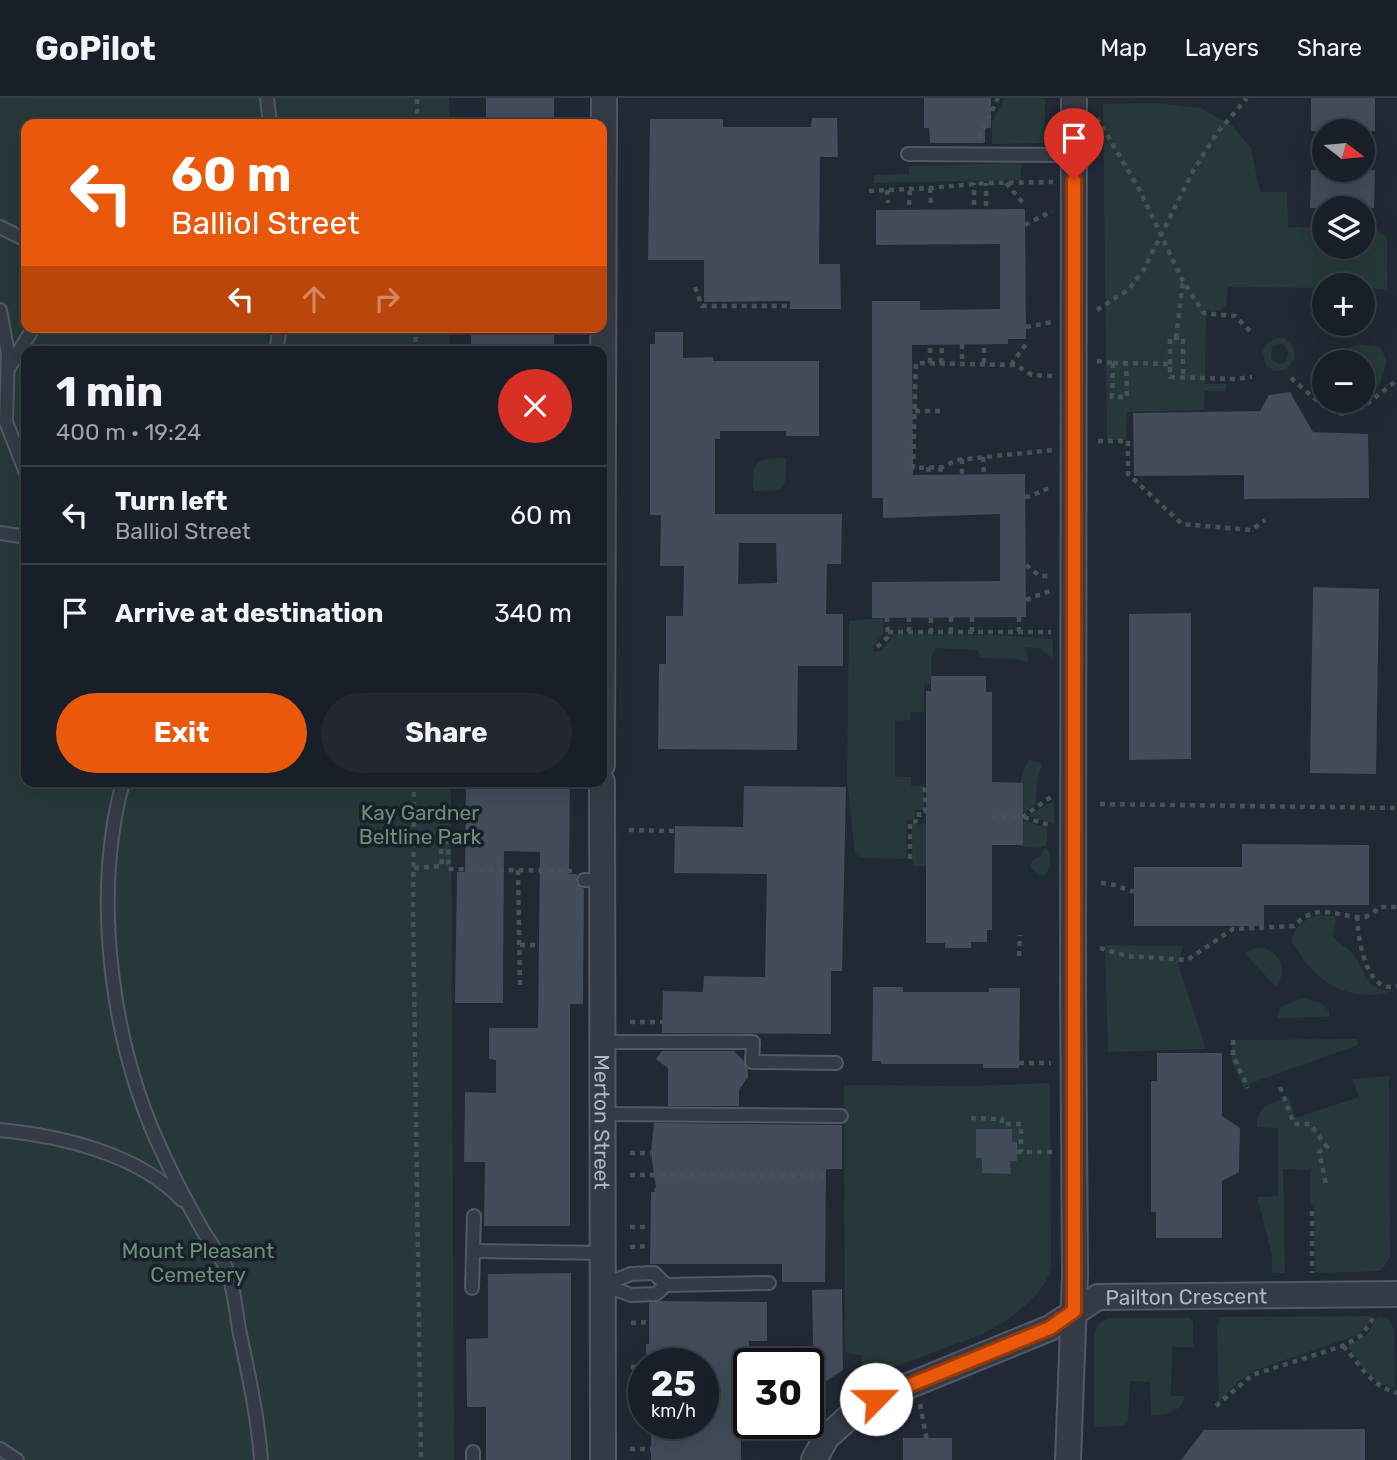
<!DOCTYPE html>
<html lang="en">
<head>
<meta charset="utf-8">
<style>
	body { margin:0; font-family:Rubik,sans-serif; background:#222730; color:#f1f3f6; height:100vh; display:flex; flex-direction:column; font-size:26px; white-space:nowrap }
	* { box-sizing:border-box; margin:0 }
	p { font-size:23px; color:#9fa2a8 }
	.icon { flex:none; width:38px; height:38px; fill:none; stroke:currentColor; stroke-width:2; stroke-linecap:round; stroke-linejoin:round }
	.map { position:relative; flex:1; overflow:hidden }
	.side { position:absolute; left:21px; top:248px; width:586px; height:441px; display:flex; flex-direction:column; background:#191f28; border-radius:14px; box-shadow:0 7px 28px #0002,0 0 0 2px #373d45 }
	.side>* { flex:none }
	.guide { position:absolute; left:21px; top:21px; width:586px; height:214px; border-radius:14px; box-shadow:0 7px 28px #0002,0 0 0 2px #373d45; background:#ea580c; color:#fff; overflow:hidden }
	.needle { width:46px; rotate:106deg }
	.buttons { position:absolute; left:1312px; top:21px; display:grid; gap:14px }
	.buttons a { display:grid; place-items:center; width:63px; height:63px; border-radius:50%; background:#191f28; box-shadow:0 7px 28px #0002,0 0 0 2px #373d45; font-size:35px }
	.speed { position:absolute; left:628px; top:1250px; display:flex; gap:14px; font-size:35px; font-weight:700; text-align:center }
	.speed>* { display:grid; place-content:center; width:91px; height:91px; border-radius:50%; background:#191f28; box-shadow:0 7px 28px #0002,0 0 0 2px #373d45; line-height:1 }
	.speed small { font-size:18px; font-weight:400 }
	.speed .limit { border:4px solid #111; border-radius:10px; background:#fff; color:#111 }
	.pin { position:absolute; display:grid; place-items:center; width:60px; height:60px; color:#fff; margin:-72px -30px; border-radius:50% 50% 50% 0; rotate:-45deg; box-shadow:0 0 7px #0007 }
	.pin .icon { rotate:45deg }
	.me { position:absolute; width:77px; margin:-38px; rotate:67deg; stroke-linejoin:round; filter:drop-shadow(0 0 5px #0008) }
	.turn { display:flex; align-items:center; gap:24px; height:147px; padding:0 35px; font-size:32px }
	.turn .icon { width:91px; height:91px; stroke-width:2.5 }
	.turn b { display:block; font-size:49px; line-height:60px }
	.lanes { display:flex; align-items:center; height:66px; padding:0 35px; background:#0003; justify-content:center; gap:35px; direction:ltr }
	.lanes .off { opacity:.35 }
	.round { display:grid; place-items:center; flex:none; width:74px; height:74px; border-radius:37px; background:#222730 }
	.headline { display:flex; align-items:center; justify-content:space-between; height:119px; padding:0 35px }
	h1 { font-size:42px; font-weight:700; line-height:52px }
	.primary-button { display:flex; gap:14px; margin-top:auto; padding:14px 35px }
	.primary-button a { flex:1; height:80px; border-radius:42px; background:#ea580c; color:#fff; font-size:28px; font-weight:700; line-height:80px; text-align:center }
	.primary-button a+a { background:#222730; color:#f1f3f6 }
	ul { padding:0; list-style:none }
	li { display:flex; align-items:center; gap:21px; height:98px; padding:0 35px; border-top:2px solid #373d45 }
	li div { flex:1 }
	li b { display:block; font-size:26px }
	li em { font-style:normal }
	header { display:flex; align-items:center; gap:42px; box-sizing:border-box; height:98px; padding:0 35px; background:#191f28; border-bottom:2px solid #373d45 }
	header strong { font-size:33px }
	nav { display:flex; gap:38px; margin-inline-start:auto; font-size:24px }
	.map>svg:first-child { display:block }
	.green { fill:#263839; fill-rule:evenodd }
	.building { fill:#424c5a; fill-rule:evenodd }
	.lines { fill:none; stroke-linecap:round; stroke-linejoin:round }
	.service-casing { stroke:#525964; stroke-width:16 }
	.minor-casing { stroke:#525964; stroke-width:28 }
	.path { stroke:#435356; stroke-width:4.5; stroke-dasharray:5 5; stroke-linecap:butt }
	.service { stroke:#343b46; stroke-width:12 }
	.minor { stroke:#343b46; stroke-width:24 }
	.route-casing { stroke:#983908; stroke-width:18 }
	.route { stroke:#ea580c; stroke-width:12 }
	.labels { text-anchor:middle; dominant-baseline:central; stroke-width:7; stroke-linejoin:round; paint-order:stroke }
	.park-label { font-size:21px; fill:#689273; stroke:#1a202b }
	.street-label { font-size:21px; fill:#afb6c3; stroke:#1a202b }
</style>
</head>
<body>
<header>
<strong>GoPilot</strong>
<nav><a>Map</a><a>Layers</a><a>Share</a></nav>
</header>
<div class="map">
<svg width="1397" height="1362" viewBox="0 0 1397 1362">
	<rect width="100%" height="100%" fill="#212935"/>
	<g class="green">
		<path d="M0 0H449V26H26V229H450V254H26V684H451L454 1362H0Z"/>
		<path d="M1005 0H1038L1045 2V45L992 46V24Z"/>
		<path d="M1155 5 1200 10 1232 27 1251 50 1260 94H1287L1288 129 1325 130V149H1363V131H1375L1387 139V191L1363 190V187H1325V190L1228 189 1226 207 1220 213 1206 212 1205 286H1226V293H1205L1204 312 1127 314 1126 342H1107L1103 6Z"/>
		<path d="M1021 65V82L874 85V77L909 76V68Z"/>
		<path d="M1279 240 1285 241 1293 248 1295 260 1286 272 1275 273 1266 268 1262 253 1268 244ZM1282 246C1290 251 1289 259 1284 265L1279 266 1271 260 1272 250 1275 247Z"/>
		<path d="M1359 246 1380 249 1387 263 1380 286 1363 301V264H1325V302L1317 297C1312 260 1330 257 1359 246Z"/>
		<path d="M786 360C786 394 787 393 753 393 753 360 754 361 786 360Z"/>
		<path d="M883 520V536L873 549 874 554 881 553 891 541 892 536 997 537 1053 541V560L1039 550 1025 549 1029 564 1015 561 980 560 978 552 935 550 931 561V586L924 587V614H911L910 622 895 623V679H911V688H924V711L915 712V721L907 722 906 761 860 760 855 755 847 683 849 523Z"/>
		<path d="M1029 662 1038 664 1042 667 1037 683 1036 706 1021 716C1020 696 1017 679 1029 662Z"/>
		<path d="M1054 702V726L1030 718V717Z"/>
		<path d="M1027 723 1047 730V743L1045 748 1038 750 1020 748V724Z"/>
		<path d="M912 726H926V768H913Z"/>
		<path d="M1045 750 1049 753 1051 768 1045 777 1039 778 1030 768 1032 763 1041 758Z"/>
		<path d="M1320 817 1334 818 1336 821 1333 838C1339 847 1347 848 1353 856 1363 867 1363 885 1379 891 1384 893 1391 892 1394 892 1364 904 1328 893 1308 867 1302 860 1298 851 1291 844 1295 828 1304 820 1320 817Z"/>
		<path d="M1105 847 1183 848 1178 866 1206 951 1108 954Z"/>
		<path d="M1259 849C1280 853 1289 871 1276 889L1244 855Z"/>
		<path d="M1302 900 1321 905 1329 913V919L1277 920 1280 909Z"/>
		<path d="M1356 941 1358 947 1251 985 1244 990 1232 964V942Z"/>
		<path d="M1389 978 1390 1159 1381 1173 1315 1175 1314 1107 1310 1106V1072L1283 1071 1285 1175H1272V1157L1257 1099 1278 1098V1030L1257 1029C1257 1006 1269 1007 1289 999L1295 1020 1359 999 1352 981Z"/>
		<path d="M1050 985 1051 1170C1043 1199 1010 1221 985 1235L867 1279 859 1275 862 1258 845 1254 844 987 972 988Z"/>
		<path d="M1371 1218 1368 1227 1358 1237 1253 1273 1239 1283 1219 1304 1217 1230 1220 1219Z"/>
		<path d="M1378 1218 1387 1220 1394 1231 1395 1288C1373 1291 1360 1265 1349 1250V1247L1366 1238Z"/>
		<path d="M1108 1220H1190L1193 1224V1249H1172L1171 1298H1185C1181 1315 1165 1317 1151 1317L1150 1284 1130 1283 1128 1324 1122 1328 1094 1329V1238L1097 1227Z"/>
	</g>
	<g class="building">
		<rect x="486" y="0" width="68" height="26"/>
		<path d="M924 0H991V30H985V45H930L929 30H924Z"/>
		<rect x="1311" y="0" width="64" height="33"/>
		<path d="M812 20H837L838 59H820L819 166H840L841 211H790V203L704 204V162H648L650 21H723V29H811Z"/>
		<path d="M1311 72H1375L1374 110H1310Z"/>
		<path d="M1025 111 1026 241H1008V246L912 247 913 377 1025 376 1026 519 872 520V484L1000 483V416L883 420V400H872V203H920V212L1000 211V146L876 147V112Z"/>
		<rect x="471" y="229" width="83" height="25"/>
		<path d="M655 234H683V260L713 259V263H819V338H786V333H720V341H715V416H842L841 466H827L826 516H843V568H798L797 652 658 651 659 566H666V518H683L684 468H660L661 417H650V246H655ZM739 445H776L777 485 738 486Z"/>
		<path d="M1290 294 1313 334 1368 336 1369 400 1244 401V377L1134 378 1133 315 1260 313 1269 297Z"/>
		<path d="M1313 489 1379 491 1376 676 1310 675Z"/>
		<path d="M1191 515V661L1129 662V516Z"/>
		<path d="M931 578H986V594H992V684L1023 685V747H992V832H987V844H971V850H945V845H926V593H931Z"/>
		<path d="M466 684H570L569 776H577L576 785 584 791 583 906H570V1128H484L485 1064H464L465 994 496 995V962L489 961V930H538L540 754 504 753 503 905H455L457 774H465Z"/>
		<path d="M744 688 846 689 842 873H831V936L662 935 663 893 703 894 704 878 765 879 767 776 674 775 675 728 743 729Z"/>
		<path d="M1242 746 1369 747V807H1264V828H1134V769H1242Z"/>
		<path d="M873 889H903V894H989V890H1020L1019 970H983V966H881V963H872Z"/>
		<path d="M662 953H734L743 962 748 972V979L739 992V1008H668V970L656 961Z"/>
		<path d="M1157 955H1222V1018L1240 1030 1239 1074 1222 1083V1140H1156V1114H1151V983H1157Z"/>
		<path d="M654 1025 842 1027V1071H826L825 1184H782V1166H650L651 1094H655L654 1090H656L651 1055Z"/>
		<path d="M976 1031H1012V1044H1017V1063H1010L1011 1076 982 1075V1060H976Z"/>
		<path d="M571 1175V1362H486V1309H467L466 1241 488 1240V1176Z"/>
		<path d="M842 1191 843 1272 814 1291 812 1192Z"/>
		<path d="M661 1203 767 1204V1243H749V1308L741 1309V1362H651V1325H704V1265H646V1246H649V1205Z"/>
		<path d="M1365 1331V1362H1181L1204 1332Z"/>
		<rect x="903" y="1340" width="49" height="22"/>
	</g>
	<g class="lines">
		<g class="service-casing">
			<g id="service">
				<path d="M267 0 270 26"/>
				<path d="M908 56 1074 57"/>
				<path d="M0 129 26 142"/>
				<path d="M0 212 8 256 6 324 26 375"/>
				<path d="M276 254 280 229"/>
				<path d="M8 271 34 229"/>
				<path d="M0 435 26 439"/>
				<path d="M123 684C91 802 112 953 166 1062 177 1086 190 1110 203 1133 211 1146 222 1160 228 1174 234 1191 236 1213 239 1231 248 1275 258 1318 261 1362"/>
				<path d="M584 782 602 783"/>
				<path d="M602 944H753L752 964 836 965"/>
				<path d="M602 1016 841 1018"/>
				<path d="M0 1032C61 1038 139 1056 182 1102"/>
				<path d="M473 1153 602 1155"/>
				<path d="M666 1187 654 1175 631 1176 603 1187 631 1197 656 1196 666 1187 769 1185"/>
				<path d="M472 1190 474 1118"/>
				<path d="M0 1351 17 1362"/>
				<path d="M473 1362V1354"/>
			</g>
		</g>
		<g class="minor-casing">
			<g id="minor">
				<path d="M602 667 604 0"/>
				<path id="s1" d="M602 684 603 1362"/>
				<path id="s2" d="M814 1362 826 1340 849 1319 876 1301 1050 1230 1098 1199 1397 1196"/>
				<path d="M1068 1362 1075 1177 1073 888 1074 0"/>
			</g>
		</g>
		<g class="path">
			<path d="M1097 20 1139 91 1183 183 1204 215 1235 218 1251 234"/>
			<path d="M417 26V0"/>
			<path d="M979 40 998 0"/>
			<path d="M1006 85 1024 106"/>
			<path d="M930 90 931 107"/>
			<path d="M887 92 888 105"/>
			<path d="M869 93 930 90 986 85 1053 84"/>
			<path d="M909 107 910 91"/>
			<path d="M974 107V85"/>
			<path d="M986 108V85"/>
			<path d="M1025 127 1052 113"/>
			<path d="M695 189 702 208H788"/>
			<path d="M1097 212 1129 191 1143 173 1193 73 1217 35 1247 0"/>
			<path d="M1026 229 1052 224"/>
			<path d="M1176 240 1183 183"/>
			<path d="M962 246V266"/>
			<path d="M984 250V266"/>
			<path d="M415 254 416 229"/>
			<path d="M1097 263 1113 265"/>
			<path d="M930 265V246"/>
			<path d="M941 265 942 246"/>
			<path d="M1113 265 1170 266V279L1235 281 1252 279"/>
			<path d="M1113 265 1112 299H1127L1126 266"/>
			<path d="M1170 266V240H1183V280"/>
			<path d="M1011 267 1026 246"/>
			<path d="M1052 278 1032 277 1016 267 916 265 913 370 943 369 957 362 1054 352"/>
			<path d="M1291 280 1321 306 1342 316 1363 309 1397 282"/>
			<path d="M915 313H941"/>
			<path d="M1098 343H1128V376L1182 426 1251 432 1265 422"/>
			<path d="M983 359 984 376"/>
			<path d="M928 369 929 377"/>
			<path d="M940 369 941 377"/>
			<path d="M962 376V361"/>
			<path d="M1025 399C1036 398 1041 391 1052 390"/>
			<path d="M1026 467 1040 478H1052"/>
			<path d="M1026 502 1052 492"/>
			<path d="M1019 519V534"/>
			<path d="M931 520V534"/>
			<path d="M888 534H1051"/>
			<path d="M909 534V520"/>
			<path d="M951 534V519"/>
			<path d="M972 534V519"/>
			<path d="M877 549 888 539 887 520"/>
			<path d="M414 684 413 816 421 1362"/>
			<path d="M1100 706 1397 710"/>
			<path d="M992 719H1023L1052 698"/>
			<path d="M1024 719 1052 728"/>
			<path d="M629 732 675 733"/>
			<path d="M910 761V724L919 723V714L925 713V688"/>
			<path d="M414 770 442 768 440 734 448 732V771L572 773"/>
			<path d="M518 772 520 891"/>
			<path d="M1101 785 1114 787 1134 794"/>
			<path d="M1357 818C1358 838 1365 897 1397 888"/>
			<path d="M520 847H538"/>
			<path d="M1100 850 1127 858 1187 862 1233 831 1294 828C1322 798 1348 827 1370 817 1374 815 1376 812 1379 809H1397"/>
			<path d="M1019 858 1020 837"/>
			<path d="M630 924H663"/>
			<path d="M1233 942V957L1248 990"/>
			<path d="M1019 965H1051"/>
			<path d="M1280 989 1294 1026H1310L1327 1049 1319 1054 1326 1086"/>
			<path d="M971 1020 1002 1021V1026H1021V1054"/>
			<path d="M1017 1054H1054"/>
			<path d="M630 1055H651"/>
			<path d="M630 1077 829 1078"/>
			<path d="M1312 1113V1175"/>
			<path d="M630 1129H650"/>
			<path d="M630 1149 650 1148"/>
			<path d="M631 1225 649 1224"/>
			<path d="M1343 1248C1362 1268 1368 1286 1397 1295"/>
			<path d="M631 1269H644"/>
			<path d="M920 1306 927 1343"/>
			<path d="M1216 1308 1252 1277 1343 1248 1362 1237 1374 1219"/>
			<path d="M630 1351H651"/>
		</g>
		<use href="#service" class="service"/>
		<use href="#minor" class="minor"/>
	</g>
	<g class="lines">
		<g class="route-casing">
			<path id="route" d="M876 1301 1050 1230 1074 1213V82"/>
		</g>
		<use href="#route" class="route"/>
	</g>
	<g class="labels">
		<g class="park-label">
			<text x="420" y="714">Kay Gardner<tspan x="420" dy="24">Beltline Park</tspan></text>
			<text x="198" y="1152">Mount Pleasant<tspan x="198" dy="24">Cemetery</tspan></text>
		</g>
		<g class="street-label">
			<text stroke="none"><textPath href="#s1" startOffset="340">Merton Street</textPath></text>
			<text stroke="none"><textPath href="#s2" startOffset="422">Pailton Crescent</textPath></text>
		</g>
	</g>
</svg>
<div class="buttons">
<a><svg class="needle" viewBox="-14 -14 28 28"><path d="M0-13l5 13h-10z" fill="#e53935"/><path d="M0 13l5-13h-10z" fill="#9fa2a8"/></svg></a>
<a><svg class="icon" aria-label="layers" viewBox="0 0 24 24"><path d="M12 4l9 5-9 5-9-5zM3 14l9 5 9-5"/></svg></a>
<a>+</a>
<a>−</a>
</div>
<div class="speed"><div>25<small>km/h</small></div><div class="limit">30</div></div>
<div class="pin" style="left:1074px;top:82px;background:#d93025"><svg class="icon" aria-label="arrive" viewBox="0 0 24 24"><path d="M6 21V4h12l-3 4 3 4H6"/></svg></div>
<svg class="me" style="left:876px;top:1301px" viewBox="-20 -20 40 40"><circle r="19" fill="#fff"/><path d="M0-13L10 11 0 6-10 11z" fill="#ea580c"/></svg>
<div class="guide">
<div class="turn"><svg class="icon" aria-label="left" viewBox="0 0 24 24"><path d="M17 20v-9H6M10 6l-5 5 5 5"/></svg><div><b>60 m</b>Balliol Street</div></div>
<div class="lanes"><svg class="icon" aria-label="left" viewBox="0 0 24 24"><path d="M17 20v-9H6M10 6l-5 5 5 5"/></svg><svg class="icon off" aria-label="ahead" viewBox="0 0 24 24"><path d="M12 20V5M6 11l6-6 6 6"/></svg><svg class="icon off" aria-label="right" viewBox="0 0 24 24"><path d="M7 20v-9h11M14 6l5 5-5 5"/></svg></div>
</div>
<section class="side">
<div class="headline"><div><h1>1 min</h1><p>400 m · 19:24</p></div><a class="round" style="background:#d93025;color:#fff"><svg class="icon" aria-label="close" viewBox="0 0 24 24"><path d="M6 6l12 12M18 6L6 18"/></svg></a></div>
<ul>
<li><svg class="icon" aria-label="left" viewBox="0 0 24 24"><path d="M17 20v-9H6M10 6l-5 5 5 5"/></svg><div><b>Turn left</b><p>Balliol Street</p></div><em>60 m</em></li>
<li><svg class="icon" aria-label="arrive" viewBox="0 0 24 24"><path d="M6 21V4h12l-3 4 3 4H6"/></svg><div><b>Arrive at destination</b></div><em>340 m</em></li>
</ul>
<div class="primary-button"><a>Exit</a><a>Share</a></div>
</section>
</div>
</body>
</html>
